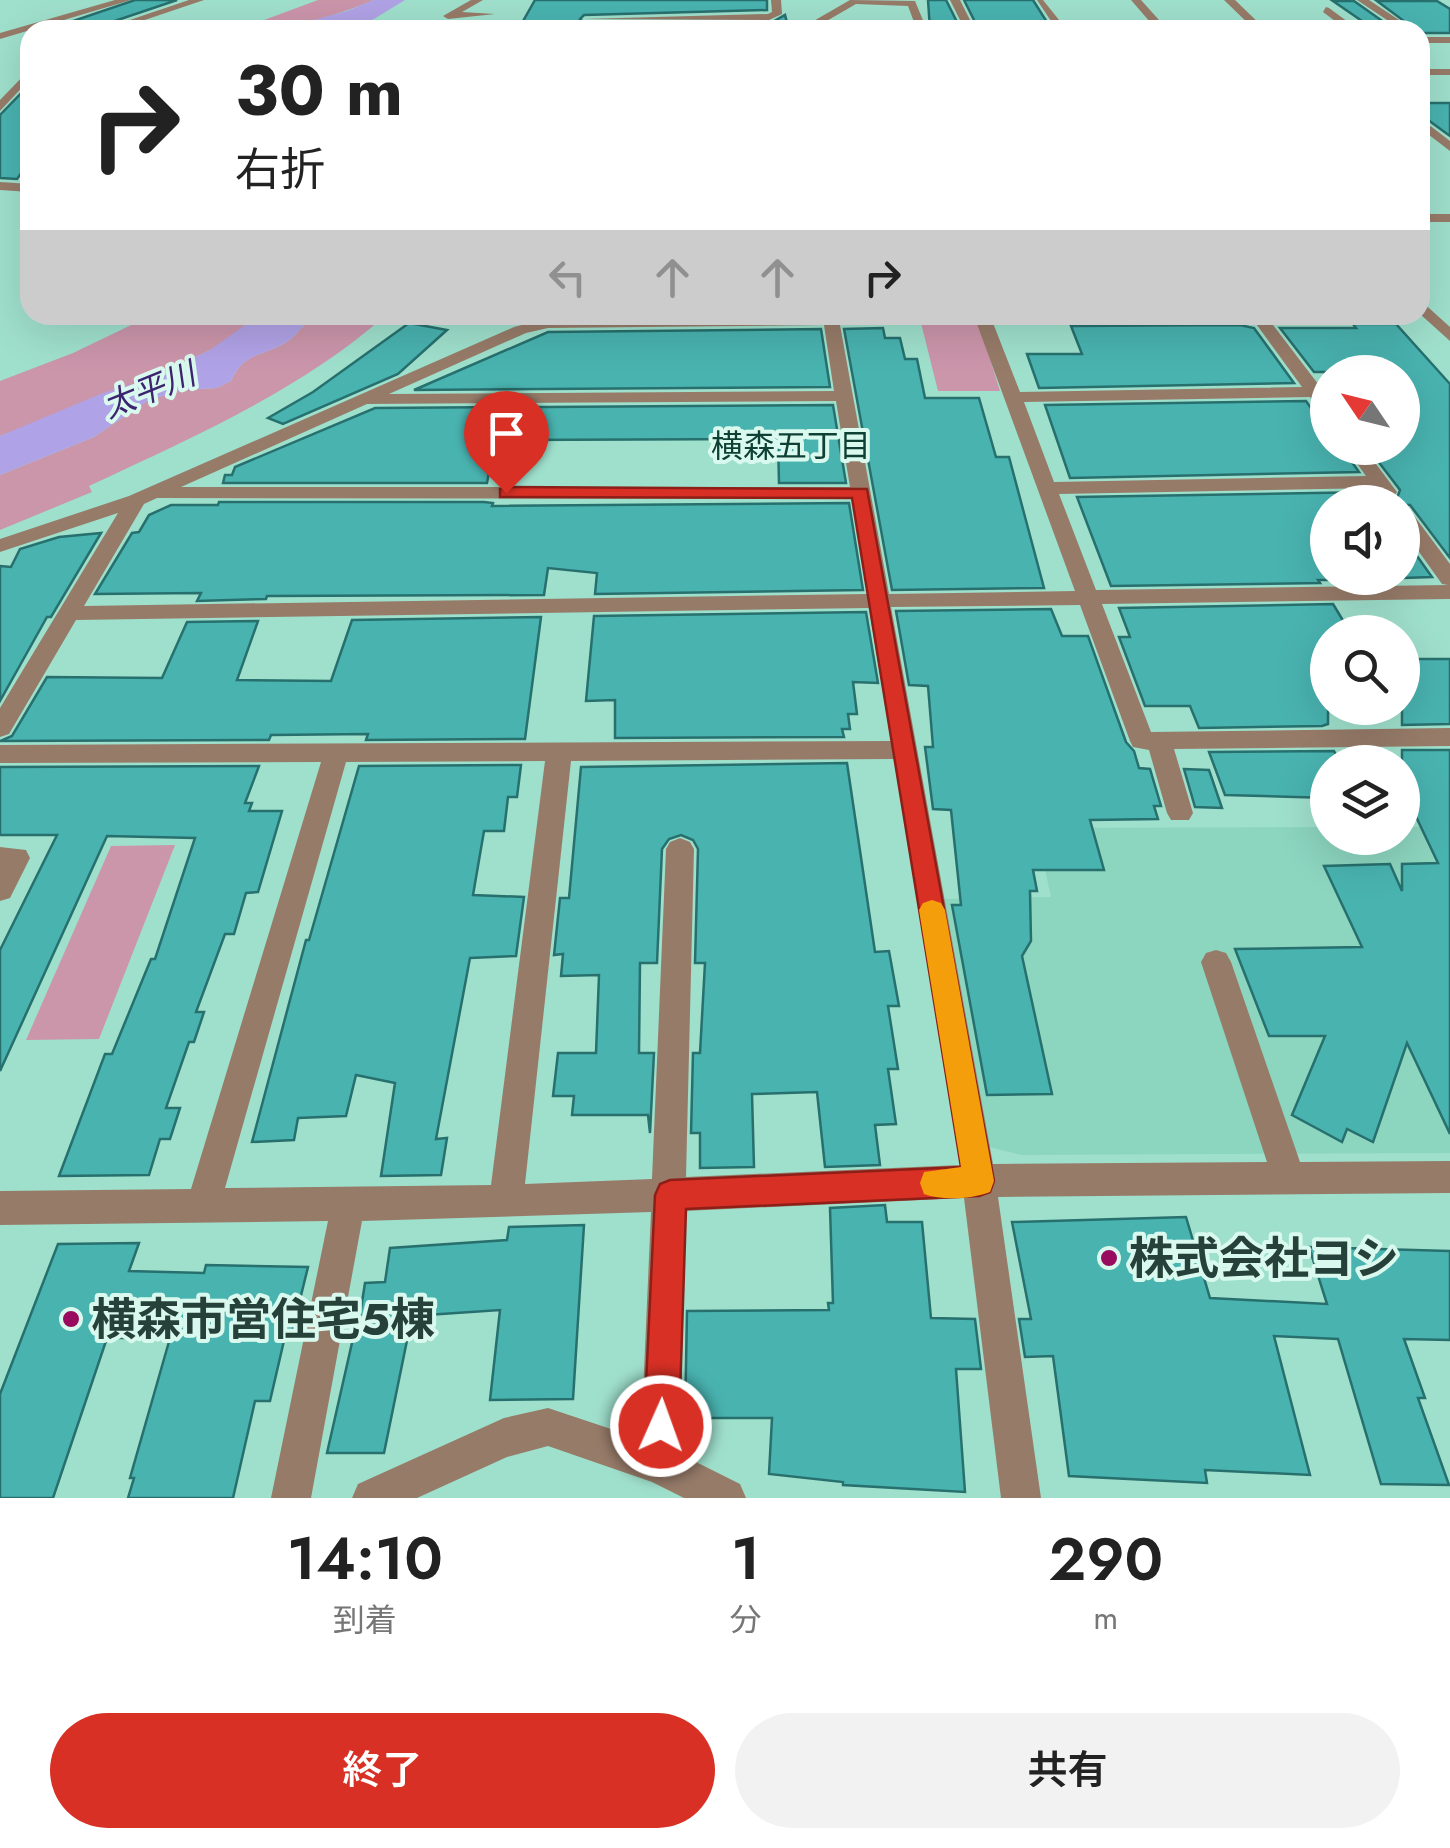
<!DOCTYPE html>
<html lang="ja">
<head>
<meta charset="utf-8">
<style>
	body { margin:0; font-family:Jost,"Noto Sans JP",sans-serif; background:#f2f2f2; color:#222; height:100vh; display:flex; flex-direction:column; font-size:38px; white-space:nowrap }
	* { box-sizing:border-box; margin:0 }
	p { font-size:32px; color:#767676 }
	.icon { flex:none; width:55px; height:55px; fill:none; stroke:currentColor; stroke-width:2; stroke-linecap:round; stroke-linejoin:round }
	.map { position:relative; height:1498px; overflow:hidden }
	.panel { display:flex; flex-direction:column; background:#fff; flex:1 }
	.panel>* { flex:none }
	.top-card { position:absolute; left:20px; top:20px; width:1410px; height:305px; border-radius:30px; box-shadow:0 10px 40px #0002; background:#fff; color:#222; overflow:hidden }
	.needle { width:65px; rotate:305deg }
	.controls { position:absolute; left:1310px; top:355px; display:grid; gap:20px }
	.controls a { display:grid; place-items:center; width:110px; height:110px; border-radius:50%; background:#fff; box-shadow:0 10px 40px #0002; font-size:50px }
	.pin { position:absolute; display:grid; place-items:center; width:85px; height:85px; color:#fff; margin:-102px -42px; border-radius:50% 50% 50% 0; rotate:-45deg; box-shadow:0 0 10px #0007 }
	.pin .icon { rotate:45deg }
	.me { position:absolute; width:110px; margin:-55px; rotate:2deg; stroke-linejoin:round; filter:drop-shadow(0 0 8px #0008) }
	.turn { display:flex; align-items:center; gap:35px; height:210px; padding:0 50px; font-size:45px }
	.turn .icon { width:130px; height:130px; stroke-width:2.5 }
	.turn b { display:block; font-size:70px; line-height:85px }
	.lanes { display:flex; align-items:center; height:95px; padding:0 50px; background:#0003; justify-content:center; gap:50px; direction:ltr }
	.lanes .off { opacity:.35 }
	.eta { display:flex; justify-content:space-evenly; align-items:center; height:170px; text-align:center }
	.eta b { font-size:60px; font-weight:600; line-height:70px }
	.action { display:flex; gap:20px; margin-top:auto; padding:20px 50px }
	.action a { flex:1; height:115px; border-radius:60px; background:#d93025; color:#fff; font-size:40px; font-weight:600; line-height:115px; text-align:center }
	.action a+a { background:#f2f2f2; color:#222 }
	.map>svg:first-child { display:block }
	.built { fill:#8cd5bf }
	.green { fill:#cb95aa }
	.water { fill:#b0a2e6 }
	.building { fill:#49b3b0; stroke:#27706e; stroke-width:2.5 }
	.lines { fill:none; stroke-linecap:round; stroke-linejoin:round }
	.minor { fill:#977b69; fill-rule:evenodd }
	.route { fill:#d93025; stroke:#8d1f18; stroke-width:2.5 }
	.slow { fill:#f59e0b }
	.poi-dot { fill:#990b5e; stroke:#daf9ee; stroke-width:4 }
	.labels { text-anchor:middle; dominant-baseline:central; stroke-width:8; stroke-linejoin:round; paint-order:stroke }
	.far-water-label { font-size:32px; font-style:italic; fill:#3d2471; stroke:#daf9ee }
	.far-neighbourhood-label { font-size:32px; fill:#0e4034; stroke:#daf9ee }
	.near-poi-label { font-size:45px; font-weight:bold; fill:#264139; stroke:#daf9ee; text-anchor:start }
</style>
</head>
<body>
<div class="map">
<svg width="1450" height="1498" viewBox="0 0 1450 1498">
	<rect width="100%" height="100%" fill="#9fe0cc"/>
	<path class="built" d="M1450 826V1153L1021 1155 989 1147 944 899 1051 897 1036 828 1327 827 1328 838H1402L1403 827Z"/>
	<g class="green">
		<path d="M318 0H374C329 19 285 30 237 30Z"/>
		<path d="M152 315H259C242 327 226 342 208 351 142 385 69 409 0 436V381L73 353Z"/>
		<path d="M317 315H386C300 391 193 437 89 486L92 492 0 530V475L94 437 147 401 181 390 217 388 231 381C245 350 263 358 288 341 299 333 303 323 317 315Z"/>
		<path d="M921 323H979L1000 391H938Z"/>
		<path d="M175 845 99 1039 26 1040 111 846Z"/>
	</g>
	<g class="water">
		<path d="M374 0H405L364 25 344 30H277L347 11Z"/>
		<path d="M259 315H317C303 323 299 333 288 341 263 358 245 350 231 381L217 388 181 390 147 401 94 437 0 475V436L103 393 149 379 210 350Z"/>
	</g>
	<g class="building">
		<path d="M135 0H177L100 26 76 20Z"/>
		<path d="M535 0H767V10L584 15 580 19 584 23 769 24 785 15 789 30H518Z"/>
		<path d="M928 0H946L961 30 930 29Z"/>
		<path d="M964 0H1033L1052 30H979Z"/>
		<path d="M1333 1H1354L1395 30H1375Z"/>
		<path d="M1377 1H1437L1450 9V33H1420Z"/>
		<path d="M30 84V161L17 179 0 178V115Z"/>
		<path d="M1420 103H1450V136L1420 114Z"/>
		<path d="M409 323 447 330 398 374 283 424 268 418 313 392Z"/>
		<path d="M1353 324H1396L1450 384V558L1410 505 1328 502V580H1318L1320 583 1111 586 1077 497 1372 492 1380 500 1397 498 1400 490 1368 448H1402V372H1314L1280 328H1356Z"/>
		<path d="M1240 325 1254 328 1294 383 1039 388 1027 354H1082L1071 326Z"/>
		<path d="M883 328 885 338H900L905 359H917L925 398H979L996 457H1009L1044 588 892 590 844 329Z"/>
		<path d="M821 329 830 387 414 390 548 332Z"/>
		<path d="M1306 401 1328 432V448H1342L1359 472 1070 478 1045 405Z"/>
		<path d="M833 405 846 483H779L778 439 495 440 487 483H223L225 475H232L235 467 375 408Z"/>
		<path d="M219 502H484L493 503 492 506 849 503 863 590 595 594 597 573 548 568 544 595 267 596 266 599 197 601 201 593 95 594 132 533 139 532 149 515 171 505H218Z"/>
		<path d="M101 533 51 617H47L0 701V566L11 567 20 549 59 537Z"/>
		<path d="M1402 535 1432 577 1402 578Z"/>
		<path d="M1333 604 1350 632H1328V724L1322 726 1199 728 1190 706H1145L1119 637H1130L1119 608Z"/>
		<path d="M1051 609 1062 636H1088L1126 742 1134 751 1139 768 1150 769 1161 806H1154L1158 819 1090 820 1104 870H1033L1037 891H1030L1031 941 1022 956 1052 1094 987 1095 952 905H961L951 810 933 809 925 747H933L928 686 909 685 896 611Z"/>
		<path d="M866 612 878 683 853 682 857 714H848L850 729H842L844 737 615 738V700L586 701 594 616Z"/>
		<path d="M541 617 525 739 366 740 368 734 271 735 269 740 0 741 12 736 47 677 162 678 187 622 258 621 237 680 331 681 352 620Z"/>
		<path d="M1402 659H1450V724L1402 725Z"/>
		<path d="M1402 750H1450V1134L1407 1043 1373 1142 1347 1129 1342 1142 1292 1115 1325 1036H1269L1235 949 1362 947 1324 866 1390 864 1402 891V864L1438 863 1410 804H1402Z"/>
		<path d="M1334 751 1340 762H1328V798L1225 795 1209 752Z"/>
		<path d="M847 763 875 952 889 951 899 1006H888L898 1069H888L896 1124 875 1125 880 1165 825 1167 817 1092 752 1094 754 1167 700 1168V1133H691L693 1053H700L705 963H695L698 849 693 840 681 835 669 839 662 849 657 963H640L639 1053H654L650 1133 648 1115H572L574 1096H553L558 1053H596L599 975 561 976 563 954 554 955 560 898H569L581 767Z"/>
		<path d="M521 765 517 797H508L504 831H484L473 895 524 897 516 956 470 958 436 1139 447 1138 441 1175 381 1176 395 1083 356 1075 346 1116 298 1118 294 1140 252 1142 306 940H309L359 766Z"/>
		<path d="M259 766 245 803H252L249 811H282L258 892 246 893 234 934H225L196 1012H204L194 1042H189L166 1108H180L170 1139H160L149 1175 59 1176 105 1054H112L151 959H155L195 838 107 836 0 1071V950L57 835H0V767Z"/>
		<path d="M1184 769 1209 770 1222 808 1195 807Z"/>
		<path d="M885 1205 887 1222H922L931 1318 975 1319 981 1369H956L965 1492 843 1485V1482L769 1474 772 1418H685L687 1311 829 1310 828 1303H833L830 1208Z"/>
		<path d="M1186 1217 1210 1298 1327 1304 1309 1247 1450 1251V1340L1404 1339 1425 1398H1418L1449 1485 1381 1484 1338 1339 1274 1336 1310 1475 1205 1470 1207 1483 1069 1476 1053 1356 1025 1357 1019 1319H1031L1012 1222Z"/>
		<path d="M584 1225 573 1399 490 1400 500 1310 412 1316 384 1453H327L354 1334H357L365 1283 385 1282 390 1248 507 1240 509 1227Z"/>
		<path d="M139 1243 129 1271 204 1273 206 1265 308 1267 292 1332H286L270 1401H255L233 1498H128L134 1478H130L170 1338H107L53 1498H0V1394L58 1244Z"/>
	</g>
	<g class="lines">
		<g class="minor">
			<path d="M115 0H131L0 39V33Z"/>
			<path d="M189 0H204L115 30H100Z"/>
			<path d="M471 0H483L462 12 495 14 448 19 443 16Z"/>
			<path d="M771 0H781L782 14 769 20 584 19 768 14 772 12Z"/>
			<path d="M850 0 915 1 927 30H917L908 6 856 4 811 30H798Z"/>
			<path d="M950 0H960L975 30H965Z"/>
			<path d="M1037 0H1043L1067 30H1057Z"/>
			<path d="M1131 0H1141L1168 30H1157Z"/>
			<path d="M1224 0H1235L1266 30H1255Z"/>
			<path d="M1357 0H1369L1414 30H1402Z"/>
			<path d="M1326 7 1329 8 1359 30H1347L1323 12Z"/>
			<rect x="1420" y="37" width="30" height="6"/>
			<path d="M30 69V79L0 111V100Z"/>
			<rect x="1420" y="69" width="30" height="6"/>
			<path d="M1420 118 1450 141V151L1420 128Z"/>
			<path d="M0 182 30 184V192L0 190Z"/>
			<rect x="1420" y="214" width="30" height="8"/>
			<path d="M1420 300 1450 327V341L1420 314Z"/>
			<path d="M822 315H1368L1360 320 1270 321 1328 397V415L1322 414 1310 397 1024 402 1054 482 1366 476 1346 448H1364L1397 492 1394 496H1380L1374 488 1059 494 1096 590 1448 585 1442 584 1402 528V507L1409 509 1450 564V599L1102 604 1151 732 1450 728V746L1174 749 1193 813 1189 820H1171L1167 813 1149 750 1133 747 1130 741 1080 605 891 607 993 1164 1267 1162 1201 962 1206 953 1216 950 1226 953 1231 962 1300 1162 1450 1161V1193L998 1197 1041 1498H1001L964 1198 685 1211 680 1454 740 1484 746 1498H684L652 1482 548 1446 507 1457 417 1498H352L358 1484 504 1418 548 1408 641 1439 651 1212 362 1221 311 1498H271L328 1221 0 1225V1191L191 1189 321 762 0 763V745L891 741 869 608 76 620 9 734 0 737V708L118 513 0 552V539L129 496 514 327 548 318ZM1254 321 1302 387 1020 392 993 323ZM977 324 1075 591 889 594 840 325ZM824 325 834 391 389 394 526 333 548 328ZM836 401 850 487H181L367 404ZM157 498 852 499 867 594 84 606 144 504ZM894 759 960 1165 686 1177 694 849 690 842 680 838 670 842 666 849 652 1179 525 1184 571 761ZM545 761 491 1185 225 1188 346 762Z"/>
			<path d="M0 847 26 850 30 858 10 898 0 901Z"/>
		</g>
	</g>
	<path class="route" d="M506 487 867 489 994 1181 990 1192 979 1196 686 1209 679 1426 674 1439 661 1444 649 1439 644 1426 655 1195 660 1184 670 1180 961 1167 852 498 500 497V489Z"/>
	<path class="slow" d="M932 900 941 903 945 910 994 1181 990 1192C971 1199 943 1201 924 1194L920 1183 924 1172 961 1167 919 910 923 903Z"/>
	<g class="poi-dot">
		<circle cx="1109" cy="1258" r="10"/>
		<circle cx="71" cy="1319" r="10"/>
	</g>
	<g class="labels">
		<g class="far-water-label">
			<text transform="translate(149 390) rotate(-22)">太平川</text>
		</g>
		<g class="far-neighbourhood-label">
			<text x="791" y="446">横森五丁目</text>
		</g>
		<g class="near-poi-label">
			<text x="1129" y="1258">株式会社ヨシ</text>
			<text x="91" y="1319">横森市営住宅5棟</text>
		</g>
	</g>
</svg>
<div class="controls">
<a><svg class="needle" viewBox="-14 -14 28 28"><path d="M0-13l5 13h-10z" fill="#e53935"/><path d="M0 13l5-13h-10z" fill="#767676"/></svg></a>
<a><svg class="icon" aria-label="sound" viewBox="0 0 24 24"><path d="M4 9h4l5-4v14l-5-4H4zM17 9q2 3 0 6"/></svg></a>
<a><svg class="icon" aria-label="search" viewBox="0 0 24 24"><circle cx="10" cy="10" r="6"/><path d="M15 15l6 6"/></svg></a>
<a><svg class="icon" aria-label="layers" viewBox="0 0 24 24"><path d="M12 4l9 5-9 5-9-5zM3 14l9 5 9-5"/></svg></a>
</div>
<div class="pin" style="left:506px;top:493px;background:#d93025"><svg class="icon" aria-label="arrive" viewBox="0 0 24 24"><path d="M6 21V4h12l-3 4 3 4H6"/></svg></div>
<svg class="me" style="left:661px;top:1426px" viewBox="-20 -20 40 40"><circle r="17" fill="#d93025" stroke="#fff" stroke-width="3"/><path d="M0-11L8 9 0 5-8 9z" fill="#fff"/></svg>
<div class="top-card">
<div class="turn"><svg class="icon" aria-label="right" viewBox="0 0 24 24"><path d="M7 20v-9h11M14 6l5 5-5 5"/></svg><div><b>30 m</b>右折</div></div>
<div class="lanes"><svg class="icon off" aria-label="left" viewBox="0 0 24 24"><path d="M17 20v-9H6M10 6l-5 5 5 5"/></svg><svg class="icon off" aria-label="ahead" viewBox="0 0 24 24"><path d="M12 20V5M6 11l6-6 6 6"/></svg><svg class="icon off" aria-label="ahead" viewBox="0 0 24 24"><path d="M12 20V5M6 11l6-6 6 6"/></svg><svg class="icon" aria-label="right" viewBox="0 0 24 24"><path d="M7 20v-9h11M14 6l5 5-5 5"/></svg></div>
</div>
</div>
<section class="panel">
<div class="eta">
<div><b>14:10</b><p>到着</p></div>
<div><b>1</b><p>分</p></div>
<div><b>290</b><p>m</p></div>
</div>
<div class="action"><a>終了</a><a>共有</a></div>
</section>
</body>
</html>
